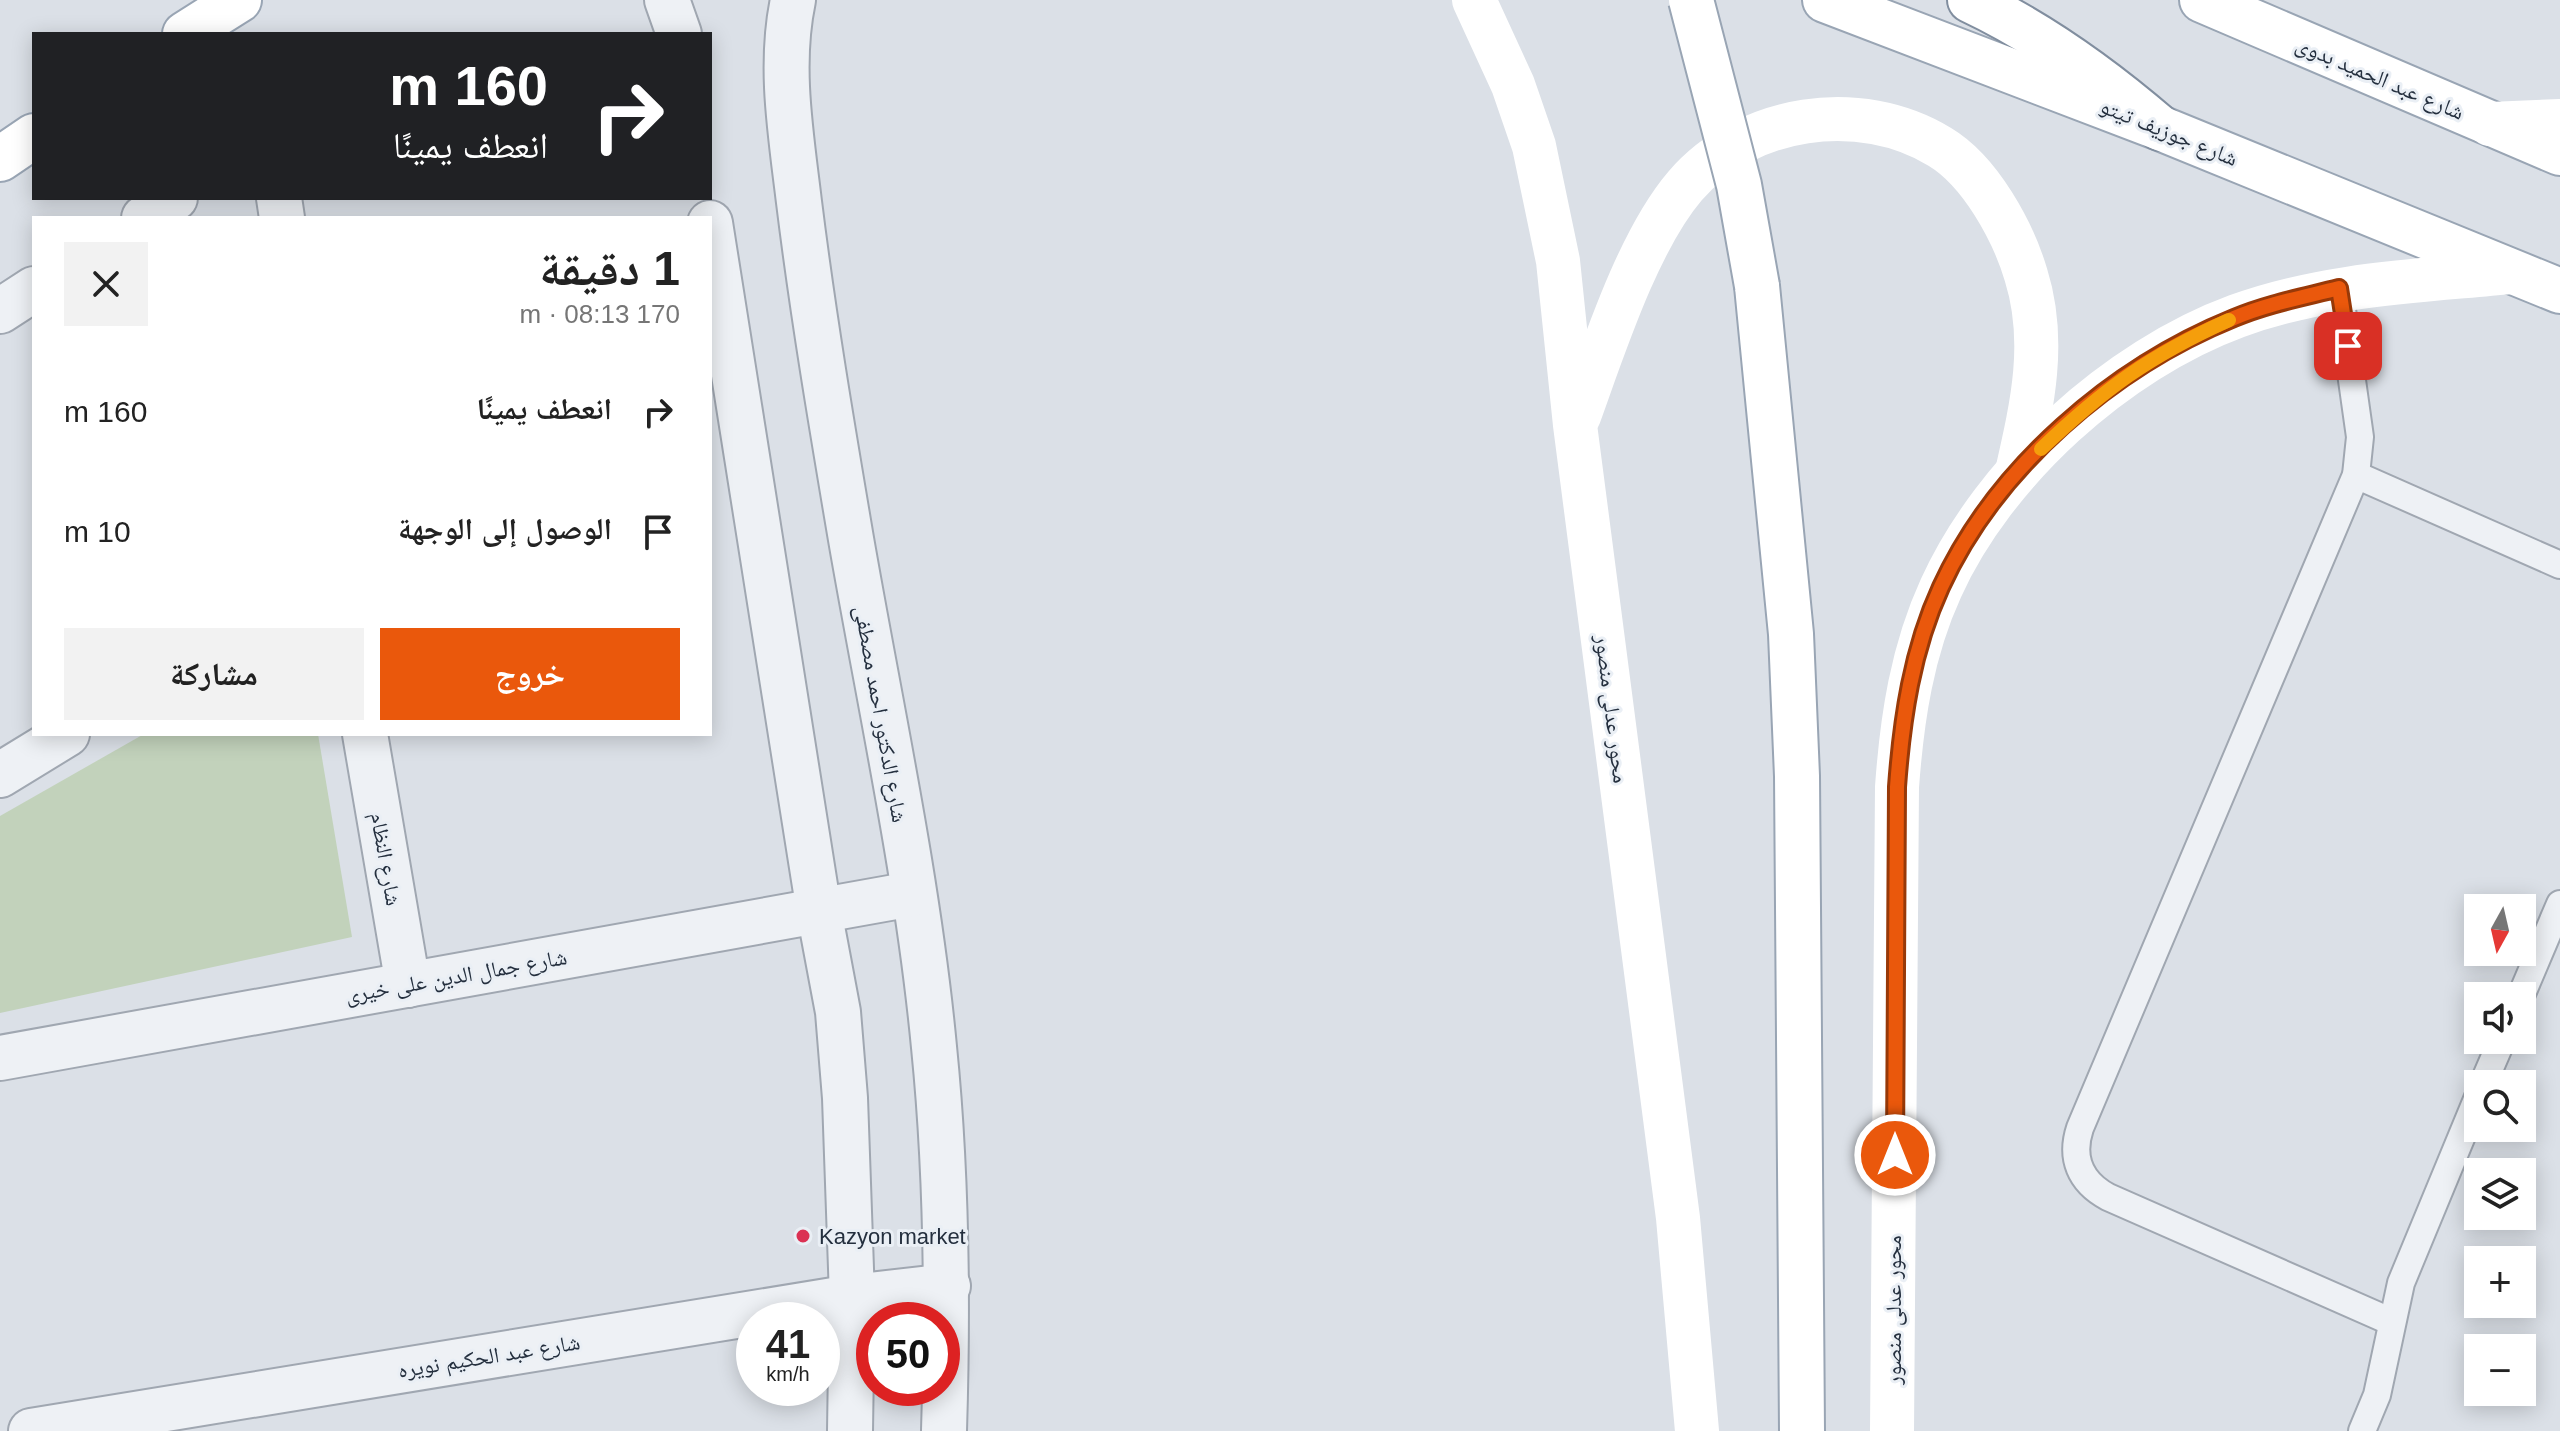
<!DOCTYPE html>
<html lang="ar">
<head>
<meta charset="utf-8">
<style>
	body { margin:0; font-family:Helvetica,"Noto Naskh Arabic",sans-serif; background:#f2f2f2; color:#222; direction:rtl; height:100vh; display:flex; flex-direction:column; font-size:30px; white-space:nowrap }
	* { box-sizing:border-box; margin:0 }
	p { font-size:26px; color:#767676 }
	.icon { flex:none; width:44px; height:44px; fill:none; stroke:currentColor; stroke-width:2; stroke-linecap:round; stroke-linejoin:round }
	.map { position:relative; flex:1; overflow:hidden; direction:ltr }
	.sheet { position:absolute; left:32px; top:216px; width:680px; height:520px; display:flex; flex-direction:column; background:#fff; border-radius:0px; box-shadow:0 4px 20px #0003; direction:rtl }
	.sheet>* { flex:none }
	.banner { position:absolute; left:32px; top:32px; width:680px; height:168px; border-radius:0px; box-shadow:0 4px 20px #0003; direction:rtl; background:#202124; color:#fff; overflow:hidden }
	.needle { width:52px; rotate:188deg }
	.buttons { position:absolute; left:2464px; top:894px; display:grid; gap:16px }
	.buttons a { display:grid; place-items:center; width:72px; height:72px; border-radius:0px; background:#fff; box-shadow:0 4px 20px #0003; font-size:40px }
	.speed { position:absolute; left:736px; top:1302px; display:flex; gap:16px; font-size:40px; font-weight:700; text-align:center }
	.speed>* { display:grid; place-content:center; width:104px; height:104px; border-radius:50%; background:#fff; box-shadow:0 4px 20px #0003; line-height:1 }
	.speed small { font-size:20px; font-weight:400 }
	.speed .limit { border:12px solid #d22; background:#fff; color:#111 }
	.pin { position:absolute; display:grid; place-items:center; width:68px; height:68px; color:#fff; margin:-34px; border-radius:16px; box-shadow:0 4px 12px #0006 }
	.me { position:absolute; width:88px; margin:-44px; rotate:0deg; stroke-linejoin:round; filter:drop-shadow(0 0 6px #0008) }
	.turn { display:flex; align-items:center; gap:28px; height:168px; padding:0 32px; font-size:36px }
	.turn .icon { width:104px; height:104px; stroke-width:2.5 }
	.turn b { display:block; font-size:56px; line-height:68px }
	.round { display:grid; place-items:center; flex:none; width:84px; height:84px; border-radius:0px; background:#f2f2f2 }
	.summary { display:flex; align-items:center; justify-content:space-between; height:136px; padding:0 32px }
	h1 { font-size:48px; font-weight:700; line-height:60px }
	.action { display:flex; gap:16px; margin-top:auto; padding:16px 32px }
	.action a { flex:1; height:92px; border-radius:0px; background:#ea580c; color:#fff; font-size:32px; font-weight:700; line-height:92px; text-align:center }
	.action a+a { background:#f2f2f2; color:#222 }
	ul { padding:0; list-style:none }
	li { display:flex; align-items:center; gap:24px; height:120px; padding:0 32px }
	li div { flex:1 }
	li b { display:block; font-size:30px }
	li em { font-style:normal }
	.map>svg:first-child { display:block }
	.green { fill:#c2d2bb }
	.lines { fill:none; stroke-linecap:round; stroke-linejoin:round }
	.lane-casing { stroke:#a0a7b1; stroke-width:30 }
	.street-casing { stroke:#a0a7b1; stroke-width:48 }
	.primary-casing { stroke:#99a5b4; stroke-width:48 }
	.highway-casing { stroke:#818e9f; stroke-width:48 }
	.lane { stroke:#eef1f5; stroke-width:26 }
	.street { stroke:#eef1f5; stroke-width:44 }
	.secondary { stroke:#fff; stroke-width:44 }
	.primary { stroke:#fff; stroke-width:44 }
	.highway { stroke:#fff; stroke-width:44 }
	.primary-bridge-casing { stroke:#99a5b4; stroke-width:48; stroke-linecap:butt }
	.primary-bridge { stroke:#fff; stroke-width:44 }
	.route-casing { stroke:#983908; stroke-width:20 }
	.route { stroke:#ea580c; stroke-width:14 }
	.slow { stroke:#f59e0b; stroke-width:14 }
	.poi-dot { fill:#db3153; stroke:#eaeff5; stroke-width:3 }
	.labels { text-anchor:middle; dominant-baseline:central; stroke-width:6; stroke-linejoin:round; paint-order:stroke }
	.street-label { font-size:22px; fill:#242f3e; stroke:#eaeff5 }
	.poi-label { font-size:22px; fill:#242f3e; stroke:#eaeff5; text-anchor:start }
</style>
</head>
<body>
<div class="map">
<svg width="2560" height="1431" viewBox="0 0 2560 1431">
	<rect width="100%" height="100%" fill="#dbe0e7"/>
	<path class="green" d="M144 734H318L352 937 0 1013V816Z"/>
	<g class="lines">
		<g class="lane-casing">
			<g id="lane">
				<path d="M2339 288 2360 437 2356 475 2080 1128C2070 1158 2080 1182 2108 1197L2392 1322"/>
				<path d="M2356 475 2560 565"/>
				<path d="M2521 996 2560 904"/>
				<path d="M2483 1084 2502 1040"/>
				<path d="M2362 1431 2377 1395 2401 1283 2478 1097"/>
			</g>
		</g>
		<g class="street-casing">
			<g id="street">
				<path d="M667 0 679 34"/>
				<path d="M793 0C779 66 791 135 799 202 813 315 832 427 851 539 880 706 918 878 934 1047 947 1175 948 1302 944 1431"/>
				<path d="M279 198 282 218"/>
				<path d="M144 218 175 198"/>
				<path d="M710 223 819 911 838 1012 845 1098 852 1297 850 1431"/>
				<path d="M0 311 34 289"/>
				<path d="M365 734 408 985"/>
				<path d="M0 775 67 734"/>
				<path d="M0 1058 912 894"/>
				<path d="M31 1431 852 1297 948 1286"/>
			</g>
		</g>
		<g class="primary-casing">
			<g id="primary">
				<path d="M1825 0 2160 128 2560 291"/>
				<path d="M2202 0 2560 153"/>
				<path d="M185 34 239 0"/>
				<path d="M0 159 34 136"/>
				<path d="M1757 286 1791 634 1797 776 1802 1431"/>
			</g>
		</g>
		<g class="highway-casing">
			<path id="highway" d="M1970 0C2040 33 2102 78 2160 128"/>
		</g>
		<use href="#lane" class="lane"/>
		<use href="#street" class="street"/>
		<g class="secondary">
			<path d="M1474 0 1513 85 1534 146 1558 261 1575 425 1678 1218 1697 1431"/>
			<path d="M2490 124 2560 121"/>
			<path d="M1579 416C1604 347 1638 241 1685 186 1746 115 1860 98 1940 147 1980 171 2013 231 2026 275 2047 342 2032 406 2017 472"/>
			<path d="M1892 1431 1897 787C1902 718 1912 651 1941 588 1994 471 2117 360 2237 316 2325 284 2418 281 2510 272"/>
		</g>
		<use href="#primary" class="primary"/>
		<use href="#highway" class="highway"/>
		<g class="primary-bridge-casing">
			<path id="primary-bridge" d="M1691 0 1739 185 1757 286"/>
		</g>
		<use href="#primary-bridge" class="primary-bridge"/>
	</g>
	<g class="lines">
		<g class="route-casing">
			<path id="route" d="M1895 1155 1897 787C1902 718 1912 650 1941 587 1996 467 2113 367 2234 318 2267 304 2304 297 2339 288L2348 346"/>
		</g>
		<use href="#route" class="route"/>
		<path class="slow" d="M2041 449C2104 389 2149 356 2229 320"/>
	</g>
	<circle class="poi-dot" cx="803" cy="1236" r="8"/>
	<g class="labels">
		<g class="street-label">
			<text transform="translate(2380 78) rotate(23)">شارع عبد الحميد بدوى</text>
			<text transform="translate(2169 132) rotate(22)">شارع جوزيف تيتو</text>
			<text transform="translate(1612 709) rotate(83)">محور عدلى منصور</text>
			<text transform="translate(881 714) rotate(80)">شارع الدكتور احمد مصطفى</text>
			<text transform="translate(386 859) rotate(80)">شارع النظام</text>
			<text transform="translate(456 976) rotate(-10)">شارع جمال الدين على خيرى</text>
			<text transform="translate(1893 1310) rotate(-90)">محور عدلى منصور</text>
			<text transform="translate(489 1356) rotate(-9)">شارع عبد الحكيم نويره</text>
		</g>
		<g class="poi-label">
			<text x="819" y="1236">Kazyon market</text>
		</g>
	</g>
</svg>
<div class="buttons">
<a><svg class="needle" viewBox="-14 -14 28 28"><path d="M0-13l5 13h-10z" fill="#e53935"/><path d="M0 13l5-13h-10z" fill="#767676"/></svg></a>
<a><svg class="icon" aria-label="sound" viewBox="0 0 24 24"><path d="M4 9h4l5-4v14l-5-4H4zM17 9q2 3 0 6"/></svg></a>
<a><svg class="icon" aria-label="search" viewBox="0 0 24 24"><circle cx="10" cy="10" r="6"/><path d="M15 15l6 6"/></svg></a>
<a><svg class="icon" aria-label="layers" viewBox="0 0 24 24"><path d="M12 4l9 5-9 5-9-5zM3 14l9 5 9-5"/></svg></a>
<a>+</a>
<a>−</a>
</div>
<div class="speed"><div>41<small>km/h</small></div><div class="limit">50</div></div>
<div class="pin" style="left:2348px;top:346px;background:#d93025"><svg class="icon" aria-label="arrive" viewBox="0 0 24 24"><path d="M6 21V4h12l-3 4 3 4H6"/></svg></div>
<svg class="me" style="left:1895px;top:1155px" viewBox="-20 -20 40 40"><circle r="17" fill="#ea580c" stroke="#fff" stroke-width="3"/><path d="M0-11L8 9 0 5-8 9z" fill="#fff"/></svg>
<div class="banner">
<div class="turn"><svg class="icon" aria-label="right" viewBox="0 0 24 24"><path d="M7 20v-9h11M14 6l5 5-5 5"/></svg><div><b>160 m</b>انعطف يمينًا</div></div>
</div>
<section class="sheet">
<div class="summary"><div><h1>1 دقيقة</h1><p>170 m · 08:13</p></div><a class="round"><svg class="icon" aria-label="close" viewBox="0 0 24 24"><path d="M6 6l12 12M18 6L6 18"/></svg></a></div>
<ul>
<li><svg class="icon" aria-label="right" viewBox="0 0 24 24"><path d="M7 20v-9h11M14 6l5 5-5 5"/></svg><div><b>انعطف يمينًا</b></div><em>160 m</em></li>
<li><svg class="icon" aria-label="arrive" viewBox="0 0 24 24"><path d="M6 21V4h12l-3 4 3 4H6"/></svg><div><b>الوصول إلى الوجهة</b></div><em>10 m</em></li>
</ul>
<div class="action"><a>خروج</a><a>مشاركة</a></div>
</section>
</div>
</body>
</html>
